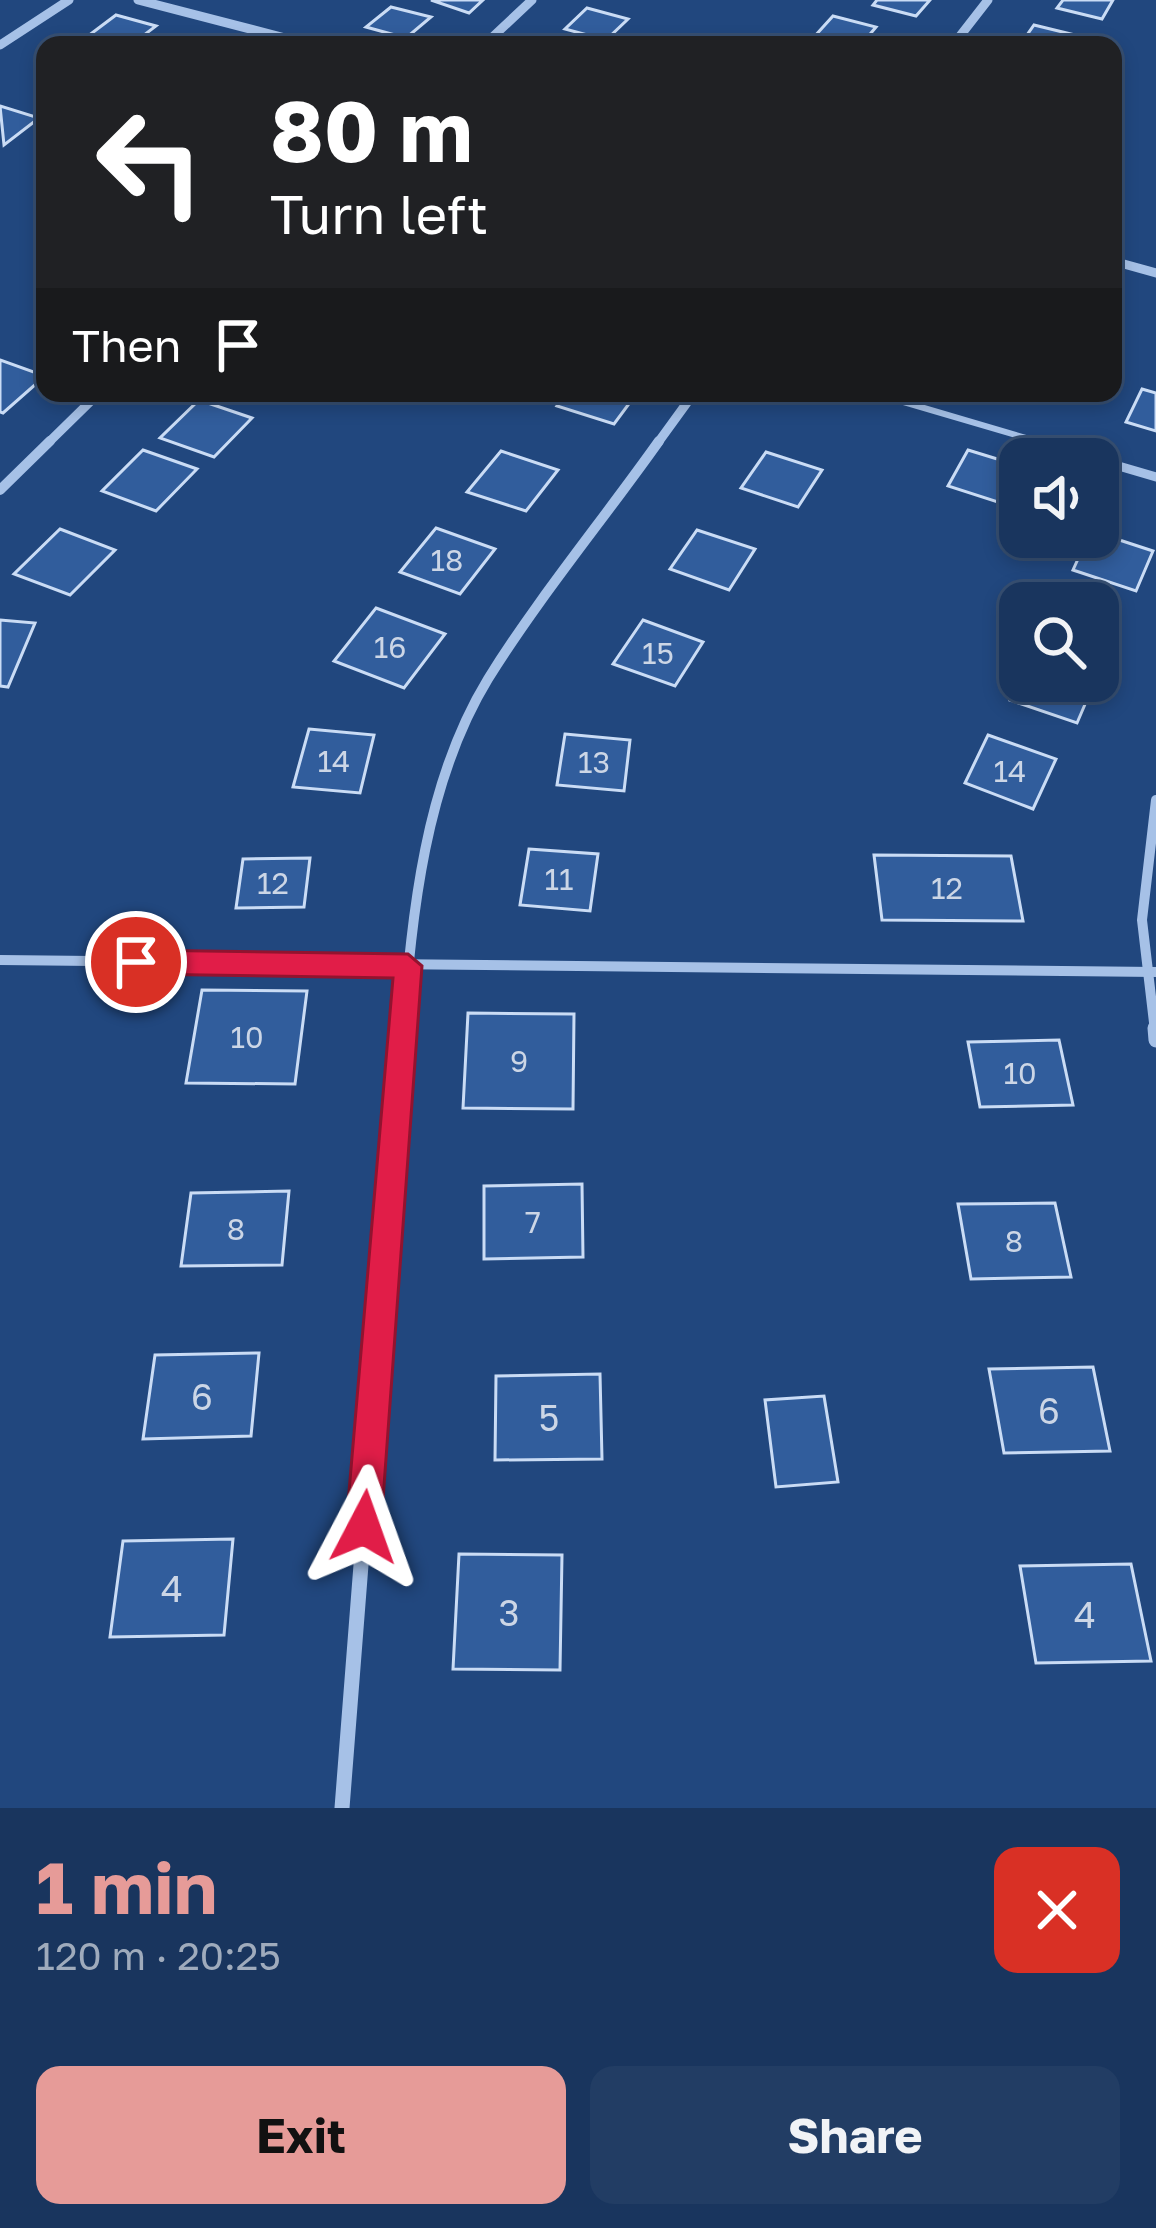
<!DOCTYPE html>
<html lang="en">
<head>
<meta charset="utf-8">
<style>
	body { margin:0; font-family:"Golos Text",sans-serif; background:#223d64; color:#f1f3f6; height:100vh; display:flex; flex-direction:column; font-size:45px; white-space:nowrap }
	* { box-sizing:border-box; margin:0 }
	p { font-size:39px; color:#9fabbc }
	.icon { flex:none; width:66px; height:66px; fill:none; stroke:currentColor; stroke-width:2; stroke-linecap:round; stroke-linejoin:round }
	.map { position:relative; height:1808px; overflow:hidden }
	.side { display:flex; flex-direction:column; background:#19355e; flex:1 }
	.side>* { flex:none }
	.banner { position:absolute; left:36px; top:36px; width:1086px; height:366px; border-radius:24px; box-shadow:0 6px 18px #0003,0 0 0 3px #375073; background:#202124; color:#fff; overflow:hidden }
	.controls { position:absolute; left:999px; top:438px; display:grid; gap:24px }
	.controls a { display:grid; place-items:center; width:120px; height:120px; border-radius:24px; background:#19355e; box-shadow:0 6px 18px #0003,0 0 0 3px #375073; font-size:60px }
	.pin { position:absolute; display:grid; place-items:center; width:102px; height:102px; color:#fff; margin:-51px; border:6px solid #fff; border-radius:50%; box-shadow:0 3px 12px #0007 }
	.me { position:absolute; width:132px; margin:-66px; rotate:4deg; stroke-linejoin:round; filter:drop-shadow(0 0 9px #0008) }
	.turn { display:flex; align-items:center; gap:42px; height:252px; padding:0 36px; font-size:54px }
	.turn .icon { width:156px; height:156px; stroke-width:2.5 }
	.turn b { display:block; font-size:84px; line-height:102px }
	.then { display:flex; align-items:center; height:114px; padding:0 36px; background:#0003; gap:24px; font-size:45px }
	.round { display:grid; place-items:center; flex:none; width:126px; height:126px; border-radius:24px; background:#223d64 }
	.summary { display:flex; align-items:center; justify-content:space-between; height:204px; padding:0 36px }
	h1 { font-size:72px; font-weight:700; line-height:90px; color:#e69b98 }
	.primary-button { display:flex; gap:24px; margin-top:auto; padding:24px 36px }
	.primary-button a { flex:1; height:138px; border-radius:24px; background:#e69b98; color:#111; font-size:48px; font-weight:700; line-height:138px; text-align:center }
	.primary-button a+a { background:#223d64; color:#f1f3f6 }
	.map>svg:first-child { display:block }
	.building { fill:#315d9c; stroke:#cadcf5; stroke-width:3 }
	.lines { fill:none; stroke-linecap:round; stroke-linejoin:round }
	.service-far1 { stroke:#a6c1e7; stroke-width:6 }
	.service { stroke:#a6c1e7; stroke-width:9 }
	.minor-far2 { stroke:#a6c1e7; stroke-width:9 }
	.minor-far1 { stroke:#a6c1e7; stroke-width:10 }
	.minor { stroke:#a6c1e7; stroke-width:15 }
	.route { fill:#e11d48; stroke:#92132f; stroke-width:3 }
	.labels { text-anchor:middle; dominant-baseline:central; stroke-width:12; stroke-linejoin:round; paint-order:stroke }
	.number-label { font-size:30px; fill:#ccd6e6 }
	.near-number-label { font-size:36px; fill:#ccd6e6 }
</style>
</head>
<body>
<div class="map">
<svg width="1156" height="1808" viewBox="0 0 1156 1808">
	<rect width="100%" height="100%" fill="#21477e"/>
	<g class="building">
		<path d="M431 0H483L469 13Z"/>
		<path d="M877 0H930L916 16 873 5Z"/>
		<path d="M1063 0H1113L1102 19 1057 8Z"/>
		<path d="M391 7 431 17 406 38 366 27Z"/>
		<path d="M587 8 628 19 606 40 565 29Z"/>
		<path d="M116 15 156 26 131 45 84 39Z"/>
		<path d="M833 16 876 27 861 45 814 37Z"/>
		<path d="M1034 25 1079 36 1073 45H1020Z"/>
		<path d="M0 106 39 118 4 145Z"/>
		<path d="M0 360 45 376 3 413 0 412Z"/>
		<path d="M1142 389 1156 393V431L1126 422Z"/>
		<path d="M567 393H637L614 424 557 406Z"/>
		<path d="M199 400 252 418 214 457 160 438Z"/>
		<path d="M143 450 197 469 156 511 102 491Z"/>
		<path d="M968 450 1020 466V480L1007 505 948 486Z"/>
		<path d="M501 451 558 470 526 511 467 492Z"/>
		<path d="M766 452 822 470 798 507 741 488Z"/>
		<path d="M436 528 495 549 460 594 400 572Z"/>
		<path d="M60 529 115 550 70 595 14 574Z"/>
		<path d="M697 530 755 549 729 590 670 569Z"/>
		<path d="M1098 533 1153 551 1136 591 1073 570 1088 537Z"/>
		<path d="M376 608 445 634 404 688 334 661Z"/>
		<path d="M0 620 35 623 8 687 0 686Z"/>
		<path d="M643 620 703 642 675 686 613 664Z"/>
		<path d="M1020 678V681H1095L1077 723 1010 700Z"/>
		<path d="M309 729 374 735 360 793 293 787Z"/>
		<path d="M565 734 630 740 624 791 557 785Z"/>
		<path d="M988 735 1056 759 1033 809 965 783Z"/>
		<path d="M529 849 598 854 590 911 520 905Z"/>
		<path d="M874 855 1011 856 1023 921 882 920Z"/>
		<path d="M310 858 304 907 236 908 243 859Z"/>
		<path d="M202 990 307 991 295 1084 186 1083Z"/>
		<path d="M468 1013 574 1014 573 1109 463 1108Z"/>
		<path d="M1059 1040 1073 1105 980 1107 968 1042Z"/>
		<path d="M582 1184 583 1257 484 1259V1186Z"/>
		<path d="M289 1191 282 1265 181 1266 191 1193Z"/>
		<path d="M1055 1203 1071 1277 971 1279 958 1204Z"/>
		<path d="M259 1353 251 1436 143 1439 155 1355Z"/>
		<path d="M1093 1367 1110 1451 1004 1453 989 1369Z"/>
		<path d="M600 1374 602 1459 495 1460 496 1376Z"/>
		<path d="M824 1396 838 1482 776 1487 765 1400Z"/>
		<path d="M233 1539 224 1635 110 1637 123 1541Z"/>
		<path d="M459 1554 562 1555 560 1670 453 1669Z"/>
		<path d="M1131 1564 1151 1661 1036 1663 1020 1566Z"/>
	</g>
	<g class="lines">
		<path class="service-far1" d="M873 393 1046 444"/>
		<g class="service">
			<path d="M1036 441 1096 459"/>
			<path d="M1098 460 1156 477"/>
		</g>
		<g class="minor-far2">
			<path d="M138 0 312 45"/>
			<path d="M0 45 69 0"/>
			<path d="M484 45 532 0"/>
			<path d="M953 45 988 0"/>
			<path d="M1113 261 1156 273"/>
			<path d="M47 444 99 393"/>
			<path d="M657 444 694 393"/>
		</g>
		<g class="minor-far1">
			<path d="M0 490 50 441"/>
			<path d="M0 960 1156 972"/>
			<path d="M403 1031C412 913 425 782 488 679 539 597 603 520 659 441"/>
			<path d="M1155 1031 1142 920 1156 800"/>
		</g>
		<g class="minor">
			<path d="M1155 1028 1156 1040"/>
			<path d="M342 1808 403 1028"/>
		</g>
	</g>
	<path class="route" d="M136 950 408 954 422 966 381 1527 376 1540 364 1545 352 1540 346 1527 393 978 136 974 122 962Z"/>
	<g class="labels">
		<g class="number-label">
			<text x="447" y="560">18</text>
			<text x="390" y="647">16</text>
			<text x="658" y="653">15</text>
			<text x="334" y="761">14</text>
			<text x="594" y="762">13</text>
			<text x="1010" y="771">14</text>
			<text x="559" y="879">11</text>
			<text x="273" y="883">12</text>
			<text x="947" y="888">12</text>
			<text x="247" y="1037">10</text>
			<text x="519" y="1061">9</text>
			<text x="1020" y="1073">10</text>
			<text x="533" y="1222">7</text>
			<text x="236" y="1229">8</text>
			<text x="1014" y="1241">8</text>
		</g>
		<g class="near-number-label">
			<text x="202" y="1396">6</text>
			<text x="1049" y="1410">6</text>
			<text x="549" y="1417">5</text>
			<text x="172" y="1588">4</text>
			<text x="509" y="1612">3</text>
			<text x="1085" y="1614">4</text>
		</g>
	</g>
</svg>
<div class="controls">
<a><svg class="icon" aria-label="sound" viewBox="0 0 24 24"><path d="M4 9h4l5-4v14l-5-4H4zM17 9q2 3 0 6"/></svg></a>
<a><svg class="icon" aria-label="search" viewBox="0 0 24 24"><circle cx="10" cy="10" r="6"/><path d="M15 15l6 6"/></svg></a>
</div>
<div class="pin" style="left:136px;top:962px;background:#d93025"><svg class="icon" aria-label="arrive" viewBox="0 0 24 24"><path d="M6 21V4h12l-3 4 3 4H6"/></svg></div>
<svg class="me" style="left:364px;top:1527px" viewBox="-20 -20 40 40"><path d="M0-17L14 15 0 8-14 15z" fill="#e11d48" stroke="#fff" stroke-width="4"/></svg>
<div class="banner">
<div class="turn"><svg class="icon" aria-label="left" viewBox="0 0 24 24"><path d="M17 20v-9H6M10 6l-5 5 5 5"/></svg><div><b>80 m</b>Turn left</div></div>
<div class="then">Then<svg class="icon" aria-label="arrive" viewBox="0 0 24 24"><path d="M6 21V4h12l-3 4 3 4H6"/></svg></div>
</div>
</div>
<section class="side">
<div class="summary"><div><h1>1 min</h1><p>120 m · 20:25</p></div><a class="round" style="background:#d93025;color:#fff"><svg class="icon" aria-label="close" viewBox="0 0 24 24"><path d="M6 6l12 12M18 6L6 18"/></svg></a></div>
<div class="primary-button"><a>Exit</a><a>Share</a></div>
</section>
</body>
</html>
